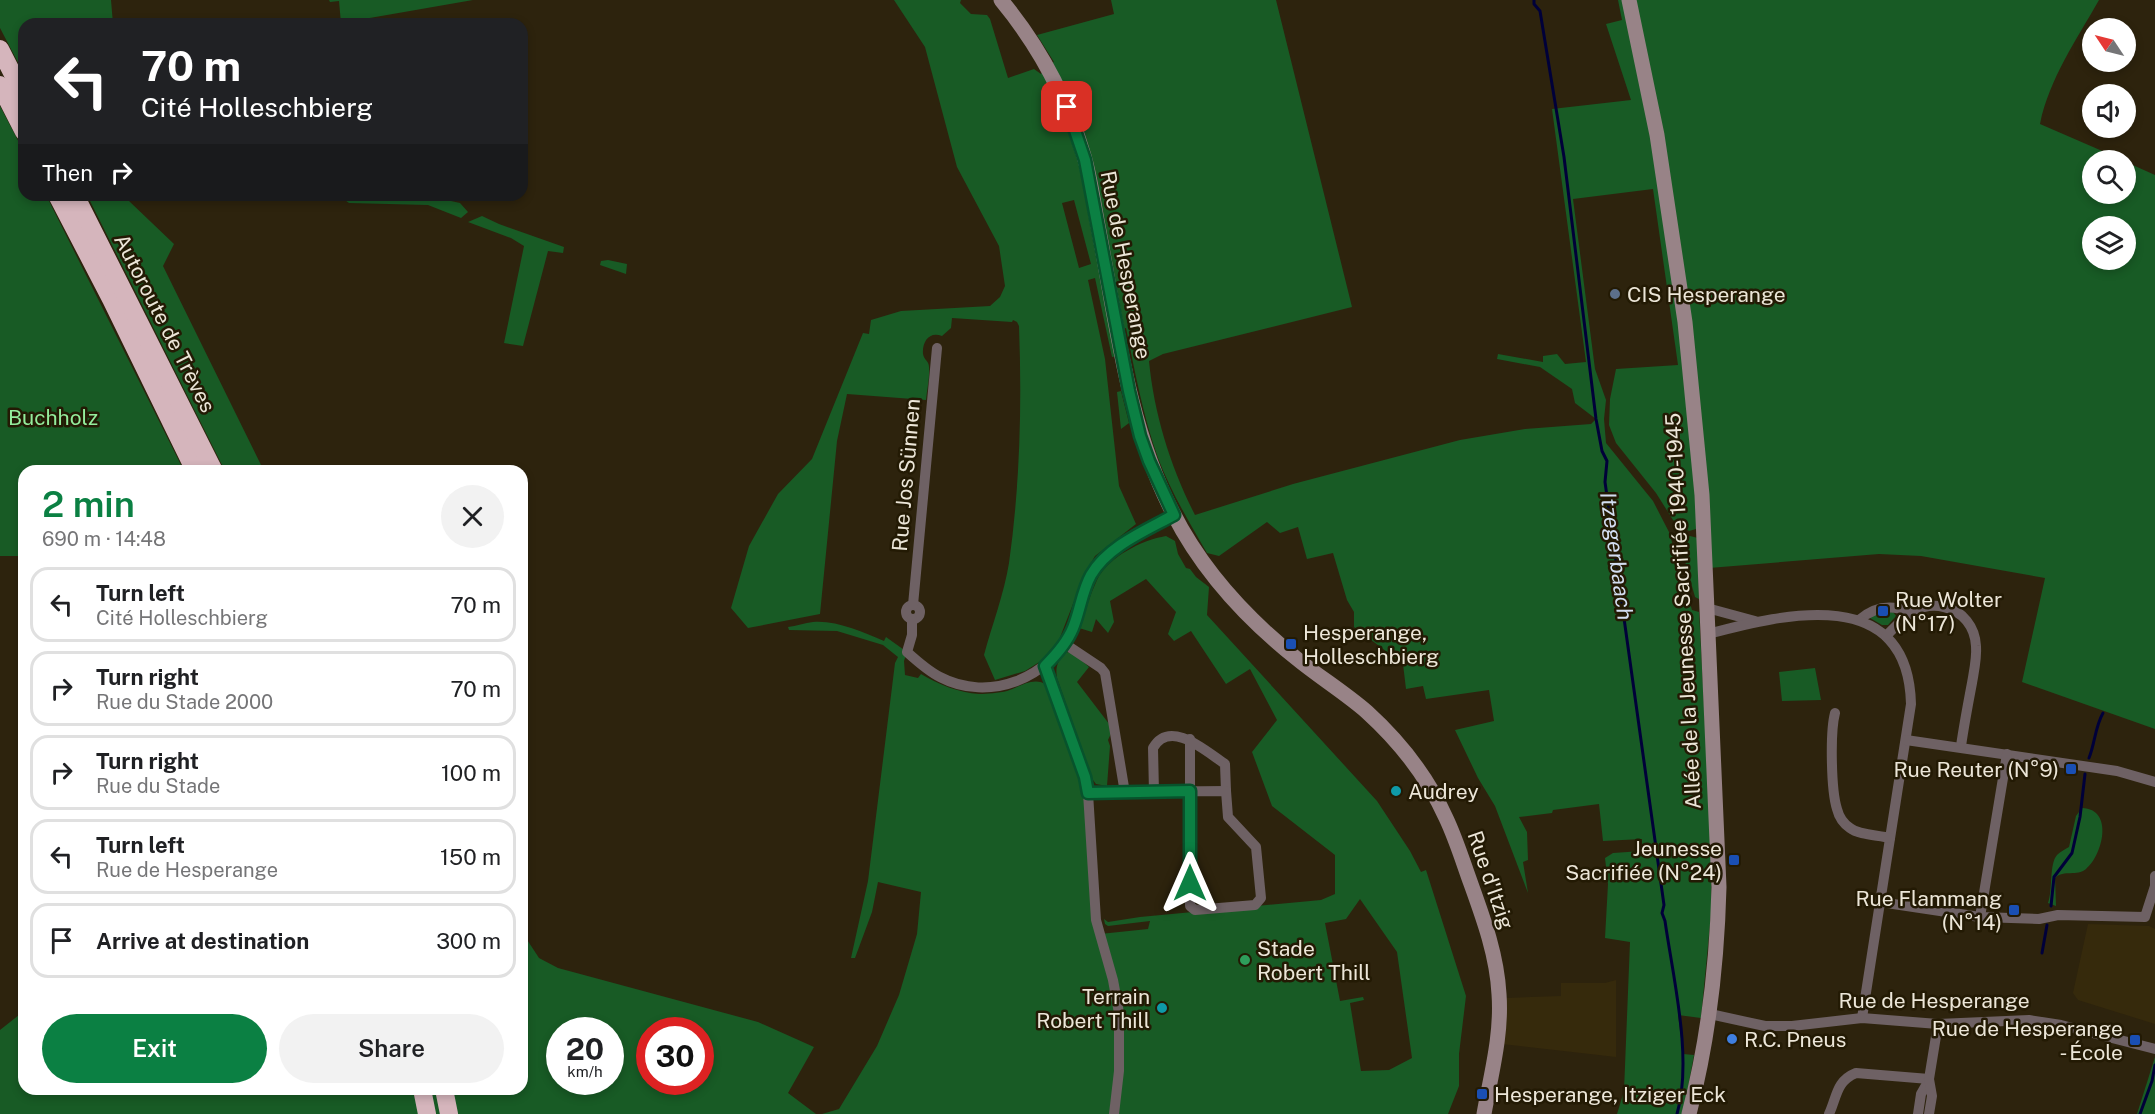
<!DOCTYPE html>
<html lang="en">
<head>
<meta charset="utf-8">
<style>
	body { margin:0; font-family:"Public Sans",sans-serif; background:#f2f2f2; color:#202124; height:100vh; display:flex; flex-direction:column; font-size:22px; white-space:nowrap }
	* { box-sizing:border-box; margin:0 }
	p { font-size:20px; color:#757577 }
	.icon { flex:none; width:33px; height:33px; fill:none; stroke:currentColor; stroke-width:2; stroke-linecap:round; stroke-linejoin:round }
	.map { position:relative; flex:1; overflow:hidden }
	.side { position:absolute; left:18px; top:465px; width:510px; height:630px; display:flex; flex-direction:column; background:#fff; border-radius:18px; box-shadow:0 3px 9px #0003 }
	.side>* { flex:none }
	.hud { position:absolute; left:18px; top:18px; width:510px; height:183px; border-radius:18px; box-shadow:0 3px 9px #0003; background:#202124; color:#fff; overflow:hidden }
	.needle { width:39px; rotate:305deg }
	.controls { position:absolute; left:2082px; top:18px; display:grid; gap:12px }
	.controls a { display:grid; place-items:center; width:54px; height:54px; border-radius:50%; background:#fff; box-shadow:0 3px 9px #0003; font-size:30px }
	.speed { position:absolute; left:546px; top:1017px; display:flex; gap:12px; font-size:30px; font-weight:700; text-align:center }
	.speed>* { display:grid; place-content:center; width:78px; height:78px; border-radius:50%; background:#fff; box-shadow:0 3px 9px #0003; line-height:1 }
	.speed small { font-size:15px; font-weight:400 }
	.speed .limit { border:9px solid #d22; background:#fff; color:#111 }
	.pin { position:absolute; display:grid; place-items:center; width:51px; height:51px; color:#fff; margin:-26px; border-radius:12px; box-shadow:0 3px 9px #0006 }
	.me { position:absolute; width:66px; margin:-33px; rotate:0deg; stroke-linejoin:round; filter:drop-shadow(0 0 4px #0008) }
	.turn { display:flex; align-items:center; gap:21px; height:126px; padding:0 24px; font-size:27px }
	.turn .icon { width:78px; height:78px; stroke-width:2.5 }
	.turn b { display:block; font-size:42px; line-height:51px }
	.then { display:flex; align-items:center; height:57px; padding:0 24px; background:#0003; gap:12px; font-size:22px }
	.round { display:grid; place-items:center; flex:none; width:63px; height:63px; border-radius:32px; background:#f2f2f2 }
	.summary { display:flex; align-items:center; justify-content:space-between; height:102px; padding:0 24px }
	h1 { font-size:36px; font-weight:600; line-height:45px; color:#0b8043 }
	.action { display:flex; gap:12px; margin-top:auto; padding:12px 24px }
	.action a { flex:1; height:69px; border-radius:36px; background:#0b8043; color:#fff; font-size:24px; font-weight:600; line-height:69px; text-align:center }
	.action a+a { background:#f2f2f2; color:#202124 }
	ul { padding:0; list-style:none }
	li { display:flex; align-items:center; gap:18px; height:75px; margin:0 12px 9px; padding:0 12px; border:3px solid #e0e0e0; border-radius:18px }
	li div { flex:1 }
	li b { display:block; font-size:22px }
	li em { font-style:normal }
	.map>svg:first-child { display:block }
	.built { fill:#362a0c }
	.green { fill:#185b25; fill-rule:evenodd }
	.lines { fill:none; stroke-linecap:round; stroke-linejoin:round }
	.stream { stroke:#000039; stroke-width:3 }
	.minor { stroke:#6e6164; stroke-width:10 }
	.secondary { stroke:#988387; stroke-width:15 }
	.motorway { stroke:#d5b5bc; stroke-width:18 }
	.route-casing { stroke:#07532c; stroke-width:15 }
	.route { stroke:#0b8043; stroke-width:10 }
	.service-dot { fill:#5c6f8a; stroke:#231a04; stroke-width:2 }
	.transit-dot { fill:#1a4fb4; stroke:#231a04; stroke-width:2 }
	.culture-dot { fill:#0f9aa8; stroke:#231a04; stroke-width:2 }
	.leisure-dot { fill:#2e9e5b; stroke:#231a04; stroke-width:2 }
	.shop-dot { fill:#3f7fe0; stroke:#231a04; stroke-width:2 }
	.labels { text-anchor:middle; dominant-baseline:central; stroke-width:5; stroke-linejoin:round; paint-order:stroke }
	.street-label { font-size:21px; fill:#ece6d8; stroke:#231a04 }
	.poi-label { font-size:21px; fill:#ece6d8; stroke:#231a04; text-anchor:start }
	.park-label { font-size:21px; fill:#93ed9c; stroke:#231a04 }
	.water-label { font-size:22px; font-style:italic; fill:#d3def1; stroke:#231a04 }
</style>
</head>
<body>
<div class="map">
<svg width="2155" height="1114" viewBox="0 0 2155 1114">
	<rect width="100%" height="100%" fill="#2d230d"/>
	<g class="built">
		<path d="M2088 924 2149 926 2155 929V1024L2078 1000 2073 993Z"/>
		<path d="M1616 980V1057L1502 1044 1507 998 1561 996V983H1605Z"/>
	</g>
	<g class="green">
		<path d="M0 0H111L113 24H24V74L0 28Z"/>
		<path d="M329 0H473L341 23 339 1 330 2Z"/>
		<path d="M894 0H961L960 3 971 14 987 15 990 19 1008 78 1034 69 1041 74 1047 64 1054 62 1037 35 1114 14 1111 0H1276L1352 307 1163 354 1149 361C1154 414 1171 468 1195 515L1293 484 1460 440 1525 429 1591 424 1596 419 1575 403 1572 389 1540 367 1497 359 1498 354 1543 362V356L1557 354 1565 364 1586 362 1552 109 1631 100 1606 24 1622 20 1618 0H2099C2077 39 2049 79 2040 124L2123 160H2092V194H2126V162L2155 175V729L2022 682 2045 578 1921 556 1879 554 1709 568 1708 530 1696 529 1689 531 1673 520 1656 493 1616 443 1609 425 1610 399 1616 369 1678 365 1653 189 1573 199 1595 369 1606 400 1604 419 1606 443 1653 501 1669 532 1692 610 1699 612 1712 853 1711 914 1701 1018 1678 1015 1683 1054 1694 1055 1683 1114H1617L1624 1091 1630 942 1605 938 1608 884 1605 858 1613 853 1642 851V839L1603 841 1599 804 1553 810 1552 813 1519 817 1527 832 1528 860 1523 862 1528 893 1495 806 1478 778 1455 730 1494 721 1489 690 1426 699 1423 686 1406 689 1403 664 1354 627V612L1347 600 1333 553 1307 559 1298 527 1280 533 1267 522 1219 556 1207 553C1189 522 1171 492 1158 458 1143 416 1135 372 1126 328L1117 330V356L1112 357 1095 278 1088 280 1105 359 1119 486 1136 524 1095 556 1085 573 1059 640 1041 661 1025 671 995 680 984 655C992 625 1004 594 1009 563 1020 485 1022 405 1019 326L1017 322 1013 320 1012 322 952 318 951 328 942 336C929 331 922 342 923 354 924 360 929 361 929 367 930 377 927 389 926 400L847 394 837 441 820 614 748 628 731 608 749 546 778 494 812 459 863 333 869 334 871 320 901 311 990 306 1000 297 1005 286 999 246 957 167 925 47ZM1074 200 1091 264 1079 268 1062 203ZM2092 226H2126V260H2092Z"/>
		<path d="M0 106 24 152V195H46L184 471H24V556H0Z"/>
		<path d="M87 195H128L129 201 174 244 163 266 264 471H225Z"/>
		<path d="M338 195H424L460 203 468 212 461 218 428 205 349 203Z"/>
		<path d="M482 216 499 224 564 247 563 253 548 251 523 346 504 343 524 246 511 238 468 222Z"/>
		<path d="M608 260 627 264 626 274 600 265 601 261Z"/>
		<path d="M1121 391 1129 423 1121 429 1117 392Z"/>
		<path d="M1166 536 1175 541 1178 554 1186 568 1190 569 1196 577 1209 587 1207 615 1377 801 1410 851 1421 872 1426 870 1466 996 1459 1054V1086L1448 1114H822L839 1109 877 1046 899 995 917 934 921 892 878 882 872 912 855 958H851L868 881 895 663 898 657 883 645 837 631 789 630 788 627C796 626 805 623 813 622 836 620 863 632 884 641L886 637 907 652 904 661 905 675 918 678 921 674C938 684 959 693 979 694 987 694 999 693 1007 691 1021 686 1034 676 1047 685L1084 793 1100 934 1148 929 1150 921 1108 926 1105 924 1104 919 1108 922 1140 917 1321 900 1335 894V855L1272 806 1252 752 1277 720 1250 669 1226 684 1191 631 1174 641 1168 634 1176 612 1146 579 1110 601 1114 622 1108 633 1096 619 1092 632 1079 628C1085 612 1090 595 1097 580 1108 557 1142 540 1166 536ZM1360 899 1397 952 1412 1058 1389 1070 1361 1071 1350 1003 1364 1000 1363 997 1340 1001 1325 923 1346 919Z"/>
		<path d="M1690 536 1698 538 1699 599 1695 597 1681 547 1685 537Z"/>
		<path d="M1893 612 1896 616 1888 625H1882L1870 618 1871 614Z"/>
		<path d="M1066 652 1073 653 1089 667 1077 682 1113 729 1108 740 1110 746 1107 786 1096 784 1093 780 1057 678C1055 666 1058 661 1066 652Z"/>
		<path d="M1815 668 1821 700 1782 701 1779 672Z"/>
		<path d="M2082 808C2114 809 2103 855 2086 869 2077 877 2064 869 2055 878L2056 906 2048 903C2053 890 2049 864 2057 855 2060 852 2065 849 2069 847L2076 816Z"/>
		<path d="M522 932 539 958 558 968 758 1022 814 1047 788 1093 816 1114H0V1030L24 1011V1089H522ZM560 1030H610V1082H560ZM650 1030H700V1082H650Z"/>
		<path d="M2155 1057V1114H2137Z"/>
	</g>
	<g class="lines">
		<g class="stream">
			<path d="M1534 0V4L1540 11 1564 157 1596 419 1602 451 1607 461 1605 482 1664 905 1662 913 1665 921C1673 978 1693 1058 1677 1114"/>
			<path d="M2089 758C2095 743 2095 727 2103 713"/>
			<path d="M2051 906 2054 877 2072 853 2080 817 2085 774"/>
			<path d="M2042 953 2047 925"/>
			<path d="M2140 1114 2152 1081 2155 1065"/>
		</g>
		<g class="minor">
			<circle cx="913" cy="612" r="7"/>
			<path d="M913 605 937 348"/>
			<path d="M1707 608 1755 621"/>
			<path d="M912 619V635L907 652C918 662 928 671 940 677 989 703 1050 678 1072 630 1083 607 1084 582 1100 563 1119 541 1149 529 1174 515"/>
			<path d="M1859 620C1874 607 1891 604 1909 612"/>
			<path d="M1708 634C1786 613 1908 584 1911 704L1862 1018"/>
			<path d="M1886 636C1903 619 1917 601 1944 607 1963 611 1975 627 1976 646 1977 658 1974 671 1972 683 1968 704 1964 725 1961 746"/>
			<path d="M1071 648 1101 668 1105 673 1125 793"/>
			<path d="M1045 666 1085 777 1088 793 1096 920 1113 980 1119 1013V1071L1114 1114"/>
			<path d="M1835 713C1830 732 1831 790 1837 809 1839 817 1844 824 1850 828 1859 835 1878 835 1890 838"/>
			<path d="M1906 740 2117 771 2155 782"/>
			<path d="M1154 792 1153 748C1170 718 1207 752 1225 764L1226 791"/>
			<path d="M1088 793C1134 792 1180 791 1226 791L1228 817 1256 847 1261 898 1255 905 1195 910 1190 906V739"/>
			<path d="M1880 902 1980 917 2039 919 2058 915 2145 917 2155 886V876"/>
			<path d="M1980 917 2007 754"/>
			<path d="M1710 1014 1765 1026H1792L1862 1018 1938 1024 2029 1020 2061 1025 2155 1049"/>
			<path d="M1829 1114C1837 1097 1836 1081 1856 1073L1929 1079"/>
			<path d="M1918 1114 1921 1094 1929 1080"/>
			<path d="M1929 1114 1932 1096 1929 1079 1938 1024"/>
		</g>
		<g class="secondary">
			<path d="M1001 0C1040 47 1067 98 1084 156 1091 180 1094 206 1099 231 1117 327 1128 426 1173 513 1202 570 1246 618 1296 658 1319 677 1344 692 1367 712 1400 742 1428 778 1446 818 1456 839 1463 862 1471 884 1484 920 1497 956 1499 994 1502 1035 1491 1074 1484 1114"/>
			<path d="M1629 0 1657 135 1685 322 1702 495 1719 887C1717 965 1709 1038 1689 1114"/>
		</g>
		<g class="motorway">
			<path d="M0 49 24 96"/>
			<path d="M0 85 24 132"/>
			<path d="M57 195 111 299 195 471"/>
			<path d="M75 195 214 471"/>
			<path d="M422 1089 427 1114"/>
			<path d="M444 1089 449 1114"/>
		</g>
	</g>
	<g class="lines">
		<g class="route-casing">
			<path id="route" d="M1067 107 1085 160 1129 391 1140 436 1149 461 1174 515C1145 531 1108 546 1091 575 1082 591 1080 611 1073 628 1067 643 1056 655 1045 666L1085 777 1088 793 1190 791V883"/>
		</g>
		<use href="#route" class="route"/>
	</g>
	<circle class="service-dot" cx="1615" cy="294" r="6"/>
	<g class="transit-dot">
		<rect x="1877" y="605" width="12" height="12" rx="3"/>
		<rect x="1285" y="638" width="12" height="12" rx="3"/>
		<rect x="2065" y="763" width="12" height="12" rx="3"/>
		<rect x="1728" y="854" width="12" height="12" rx="3"/>
		<rect x="2008" y="904" width="12" height="12" rx="3"/>
		<rect x="2129" y="1034" width="12" height="12" rx="3"/>
		<rect x="1476" y="1088" width="12" height="12" rx="3"/>
	</g>
	<g class="culture-dot">
		<circle cx="1396" cy="791" r="6"/>
		<circle cx="1162" cy="1008" r="6"/>
	</g>
	<circle class="leisure-dot" cx="1245" cy="960" r="6"/>
	<circle class="shop-dot" cx="1732" cy="1039" r="6"/>
	<g class="labels">
		<g class="street-label">
			<text transform="translate(1126 265) rotate(79)">Rue de Hesperange</text>
			<text transform="translate(165 323) rotate(63)">Autoroute de Trèves</text>
			<text transform="translate(906 475) rotate(-85)">Rue Jos Sünnen</text>
			<text transform="translate(1683 611) rotate(-93)">Allée de la Jeunesse Sacrifiée 1940-1945</text>
			<text transform="translate(1491 880) rotate(71)">Rue d'Itzig</text>
			<text x="1934" y="1000">Rue de Hesperange</text>
		</g>
		<g class="poi-label">
			<text x="1627" y="294">CIS Hesperange</text>
			<text x="1895" y="599">Rue Wolter<tspan x="1895" dy="24">(N°17)</tspan></text>
			<text x="1303" y="632">Hesperange,<tspan x="1303" dy="24">Holleschbierg</tspan></text>
			<text x="2059" y="769" text-anchor="end">Rue Reuter (N°9)</text>
			<text x="1408" y="791">Audrey</text>
			<text x="1722" y="848" text-anchor="end">Jeunesse<tspan x="1722" dy="24">Sacrifiée (N°24)</tspan></text>
			<text x="2002" y="898" text-anchor="end">Rue Flammang<tspan x="2002" dy="24">(N°14)</tspan></text>
			<text x="1257" y="948">Stade<tspan x="1257" dy="24">Robert Thill</tspan></text>
			<text x="1150" y="996" text-anchor="end">Terrain<tspan x="1150" dy="24">Robert Thill</tspan></text>
			<text x="2123" y="1028" text-anchor="end">Rue de Hesperange<tspan x="2123" dy="24">- École</tspan></text>
			<text x="1744" y="1039">R.C. Pneus</text>
			<text x="1494" y="1094">Hesperange, Itziger Eck</text>
		</g>
		<g class="park-label">
			<text x="53" y="417">Buchholz</text>
		</g>
		<g class="water-label">
			<text transform="translate(1617 556) rotate(82)">Itzegerbaach</text>
		</g>
	</g>
</svg>
<div class="controls">
<a><svg class="needle" viewBox="-14 -14 28 28"><path d="M0-13l5 13h-10z" fill="#e53935"/><path d="M0 13l5-13h-10z" fill="#757577"/></svg></a>
<a><svg class="icon" aria-label="sound" viewBox="0 0 24 24"><path d="M4 9h4l5-4v14l-5-4H4zM17 9q2 3 0 6"/></svg></a>
<a><svg class="icon" aria-label="search" viewBox="0 0 24 24"><circle cx="10" cy="10" r="6"/><path d="M15 15l6 6"/></svg></a>
<a><svg class="icon" aria-label="layers" viewBox="0 0 24 24"><path d="M12 4l9 5-9 5-9-5zM3 14l9 5 9-5"/></svg></a>
</div>
<div class="speed"><div>20<small>km/h</small></div><div class="limit">30</div></div>
<div class="pin" style="left:1067px;top:107px;background:#d93025"><svg class="icon" aria-label="arrive" viewBox="0 0 24 24"><path d="M6 21V4h12l-3 4 3 4H6"/></svg></div>
<svg class="me" style="left:1190px;top:883px" viewBox="-20 -20 40 40"><path d="M0-17L14 15 0 8-14 15z" fill="#0b8043" stroke="#fff" stroke-width="4"/></svg>
<div class="hud">
<div class="turn"><svg class="icon" aria-label="left" viewBox="0 0 24 24"><path d="M17 20v-9H6M10 6l-5 5 5 5"/></svg><div><b>70 m</b>Cité Holleschbierg</div></div>
<div class="then">Then<svg class="icon" aria-label="right" viewBox="0 0 24 24"><path d="M7 20v-9h11M14 6l5 5-5 5"/></svg></div>
</div>
<section class="side">
<div class="summary"><div><h1>2 min</h1><p>690 m · 14:48</p></div><a class="round"><svg class="icon" aria-label="close" viewBox="0 0 24 24"><path d="M6 6l12 12M18 6L6 18"/></svg></a></div>
<ul>
<li><svg class="icon" aria-label="left" viewBox="0 0 24 24"><path d="M17 20v-9H6M10 6l-5 5 5 5"/></svg><div><b>Turn left</b><p>Cité Holleschbierg</p></div><em>70 m</em></li>
<li><svg class="icon" aria-label="right" viewBox="0 0 24 24"><path d="M7 20v-9h11M14 6l5 5-5 5"/></svg><div><b>Turn right</b><p>Rue du Stade 2000</p></div><em>70 m</em></li>
<li><svg class="icon" aria-label="right" viewBox="0 0 24 24"><path d="M7 20v-9h11M14 6l5 5-5 5"/></svg><div><b>Turn right</b><p>Rue du Stade</p></div><em>100 m</em></li>
<li><svg class="icon" aria-label="left" viewBox="0 0 24 24"><path d="M17 20v-9H6M10 6l-5 5 5 5"/></svg><div><b>Turn left</b><p>Rue de Hesperange</p></div><em>150 m</em></li>
<li><svg class="icon" aria-label="arrive" viewBox="0 0 24 24"><path d="M6 21V4h12l-3 4 3 4H6"/></svg><div><b>Arrive at destination</b></div><em>300 m</em></li>
</ul>
<div class="action"><a>Exit</a><a>Share</a></div>
</section>
</div>
</body>
</html>
